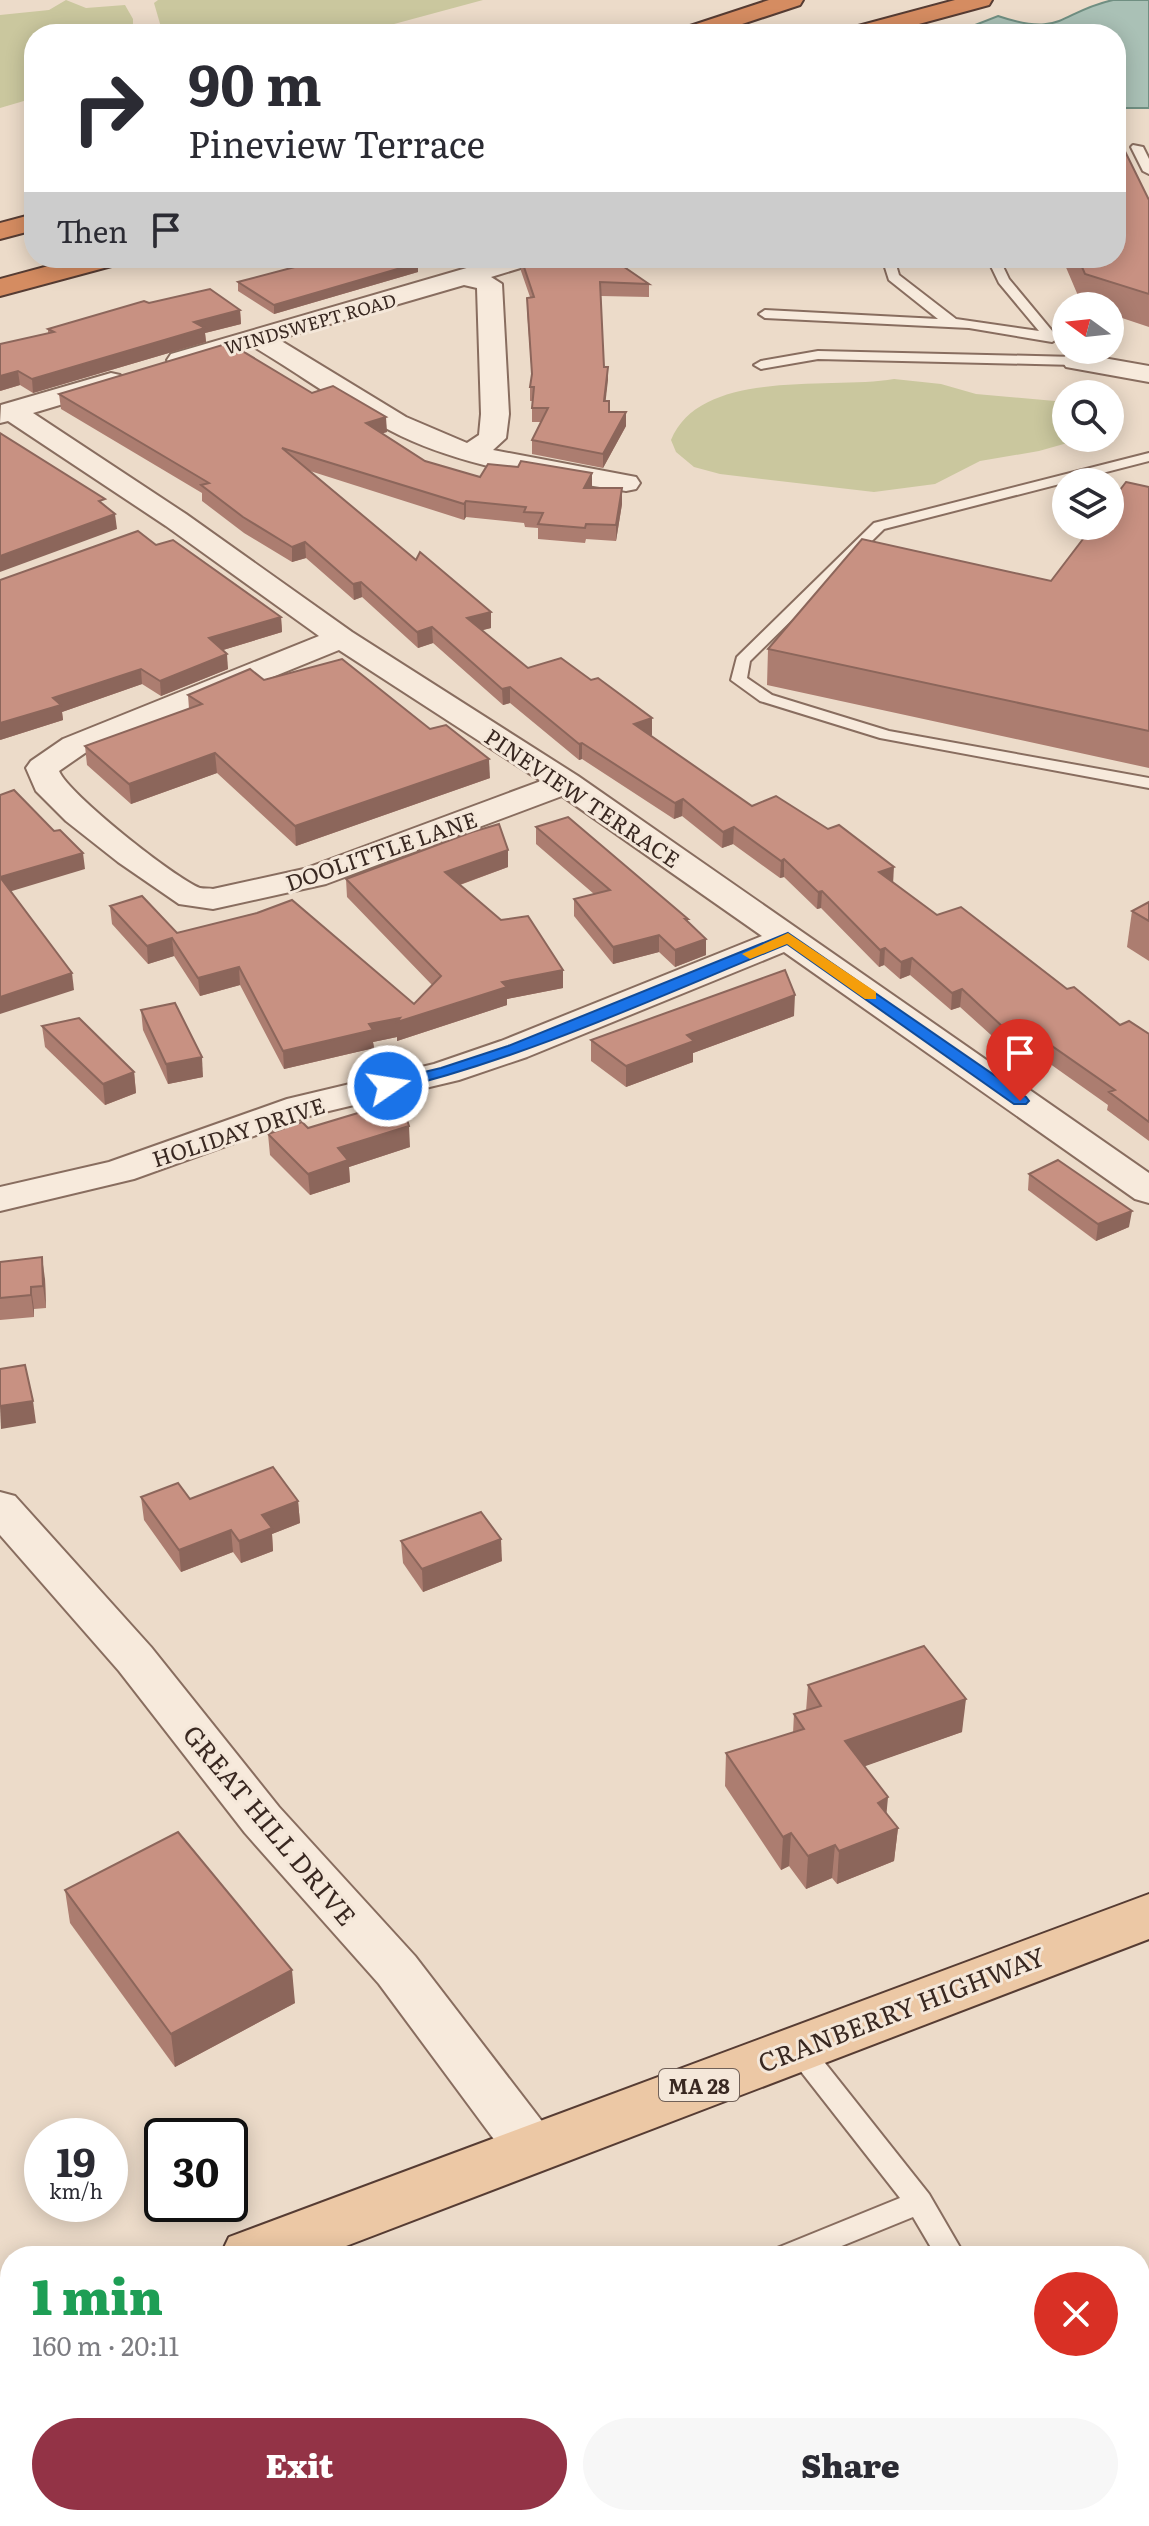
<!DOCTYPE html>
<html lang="en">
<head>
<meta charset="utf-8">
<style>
	body { margin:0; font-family:Literata,serif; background:#f7f7f7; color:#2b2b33; height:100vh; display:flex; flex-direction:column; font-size:30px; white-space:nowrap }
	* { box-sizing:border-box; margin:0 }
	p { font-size:26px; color:#7c7c81 }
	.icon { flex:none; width:44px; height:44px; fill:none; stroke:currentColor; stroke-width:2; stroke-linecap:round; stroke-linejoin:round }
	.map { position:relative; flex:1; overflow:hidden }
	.drawer { position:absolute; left:0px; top:2246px; width:1150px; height:280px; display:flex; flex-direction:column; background:#fff; border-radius:32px 32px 0 0; box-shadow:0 4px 20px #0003 }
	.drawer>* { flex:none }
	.top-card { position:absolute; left:24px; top:24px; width:1102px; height:244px; border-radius:32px; box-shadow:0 4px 20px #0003; background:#fff; color:#2b2b33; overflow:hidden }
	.needle { width:52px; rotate:285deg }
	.buttons { position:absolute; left:1052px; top:292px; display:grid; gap:16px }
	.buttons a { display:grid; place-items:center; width:72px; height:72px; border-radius:50%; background:#fff; box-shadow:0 4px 20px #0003; font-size:40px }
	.speed { position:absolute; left:24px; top:2118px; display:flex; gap:16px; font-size:40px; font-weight:700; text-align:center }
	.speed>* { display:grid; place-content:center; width:104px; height:104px; border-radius:50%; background:#fff; box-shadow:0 4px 20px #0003; line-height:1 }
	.speed small { font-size:20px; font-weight:400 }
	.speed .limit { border:4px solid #111; border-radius:12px; background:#fff; color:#111 }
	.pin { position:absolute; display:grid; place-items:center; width:68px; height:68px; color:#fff; margin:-82px -34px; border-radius:50% 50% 50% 0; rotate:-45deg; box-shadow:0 0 8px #0007 }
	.pin .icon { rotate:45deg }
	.me { position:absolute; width:88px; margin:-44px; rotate:77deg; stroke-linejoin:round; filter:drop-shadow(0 0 6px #0008) }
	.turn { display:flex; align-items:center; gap:28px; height:168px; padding:0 32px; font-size:36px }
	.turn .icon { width:104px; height:104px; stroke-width:2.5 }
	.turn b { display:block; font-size:56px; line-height:68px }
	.then { display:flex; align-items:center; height:76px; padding:0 32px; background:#0003; gap:16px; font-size:30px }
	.round { display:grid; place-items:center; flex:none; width:84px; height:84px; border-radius:42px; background:#f7f7f7 }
	.summary { display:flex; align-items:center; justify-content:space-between; height:136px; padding:0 32px }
	h1 { font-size:48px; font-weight:800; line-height:60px; color:#1e9e55 }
	.primary-button { display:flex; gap:16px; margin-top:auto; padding:16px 32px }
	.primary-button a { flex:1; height:92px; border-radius:48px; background:#933346; color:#fff; font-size:32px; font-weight:800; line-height:92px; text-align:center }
	.primary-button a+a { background:#f7f7f7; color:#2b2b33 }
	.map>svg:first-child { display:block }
	.green { fill:#cac79e }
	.water { fill:#aac1b6; stroke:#708f82; stroke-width:2 }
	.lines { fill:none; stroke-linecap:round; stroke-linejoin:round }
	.lane-casing { stroke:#886d5f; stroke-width:4 }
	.street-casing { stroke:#886d5f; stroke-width:4 }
	.primary-casing { stroke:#563c33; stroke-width:4 }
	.highway-casing { stroke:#563c33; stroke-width:4 }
	.lane { fill:#f7eadc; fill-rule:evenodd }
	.street { fill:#f7eadc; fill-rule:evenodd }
	.primary { fill:#ecc8a5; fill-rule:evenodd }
	.highway { fill:#d58c61; fill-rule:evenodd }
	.wall { fill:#ac7d70 }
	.shaded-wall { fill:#8c665b }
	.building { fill:#c89182; stroke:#8c665b; stroke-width:2 }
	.route { fill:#1a73e8; stroke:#114b97; stroke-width:2 }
	.slow { fill:#f59e0b }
	.labels { text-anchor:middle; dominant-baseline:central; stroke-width:6; stroke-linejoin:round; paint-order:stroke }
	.far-street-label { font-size:18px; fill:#392821; stroke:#f4e7d9 }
	.shield { fill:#f4e7d9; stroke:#716158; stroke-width:2 }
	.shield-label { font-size:20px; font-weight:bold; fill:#392821 }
	.street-label { font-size:22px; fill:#392821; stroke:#f4e7d9 }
	.near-street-label { font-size:26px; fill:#392821; stroke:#f4e7d9 }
</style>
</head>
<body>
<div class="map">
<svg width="1149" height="2526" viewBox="0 0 1149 2526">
	<rect width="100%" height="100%" fill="#ecdbc9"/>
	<g class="green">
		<path d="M66 0 86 8 125 5 133 19V34H34V98L0 108V15L49 10Z"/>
		<path d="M158 0H483L357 34H163L154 3Z"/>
		<path d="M894 379 941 384 976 394 1066 402V438H1085L1039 451 980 461 935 484 874 492 720 474 694 467 676 452 671 440C701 367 830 390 894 379Z"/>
	</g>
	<path class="water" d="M1113 0H1149V108H1116V34H952L998 16C1063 38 1059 12 1113 0Z"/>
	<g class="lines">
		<g class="lane-casing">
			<g id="lane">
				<path d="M1133 145 1143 147 1149 159V174L1143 171 1131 147Z"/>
				<path d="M882 258H894L899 275 956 319 1039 331 999 283 987 258H999L1009 279 1058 338 1052 342 969 328 765 318 759 314 765 310 938 319 889 280Z"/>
				<path d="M818 351 1075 357 1082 361 1075 365 818 359 761 369 754 365 761 361Z"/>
				<path d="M1149 453V461L884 529 750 661 747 678 772 695 889 731 1149 778V788L880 738 760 701 731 680 737 657 874 523Z"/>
				<path d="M797 2036 806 2039 929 2194 965 2256H936L913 2217 817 2256H773L777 2248 900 2198 788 2055 784 2047 788 2039Z"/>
				<path d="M1094 2516H1125L1130 2526H1099Z"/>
			</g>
		</g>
		<g class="street-casing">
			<g id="street">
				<path d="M501 258H540L537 263 491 277 502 284 509 414 506 438 493 450 636 477 640 483 636 489 626 491C554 480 479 470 412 441 356 416 306 378 254 347L180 368 171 366 167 360 171 354ZM464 285 477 288 481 414 479 435 467 443 406 417 278 339Z"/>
				<path d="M1075 353 1149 366V382L1066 367 1062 361 1066 355Z"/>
				<path d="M111 373 120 375 124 381 120 387 33 413 186 514 352 632 578 776 1149 1173V1203L1135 1199 784 952 527 1057 459 1080 312 1115 134 1179 0 1211V1187L109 1162 287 1099 434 1064 501 1041 762 936 562 796 326 884 213 909 179 904 118 862 66 821 36 791 26 768 31 761 63 739 319 636 166 526 8 421 0 423 1 405ZM339 650 541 781 304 869 213 889C209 888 204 889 200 888 176 879 68 794 59 771L85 753Z"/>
				<path d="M0 1492 15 1496 151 1647 279 1807 415 1956 551 2133 559 2149 551 2165 532 2172 513 2165 379 1984 245 1833 119 1671 0 1535Z"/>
			</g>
		</g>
		<g class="primary-casing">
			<g id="primary">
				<path d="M1149 1894V1939L320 2256H220L229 2237Z"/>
				<path d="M10 2318V2374L0 2378V2322Z"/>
			</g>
		</g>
		<g class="highway-casing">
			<g id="highway">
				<path d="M769 0H803L800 5 712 34H677L681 29Z"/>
				<path d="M955 0H992L989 5 882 34H843L847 29Z"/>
				<path d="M34 214V230L0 239V223Z"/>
				<path d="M78 258H123L119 264 0 296V279Z"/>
			</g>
		</g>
		<use href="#lane" class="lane"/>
		<use href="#street" class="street"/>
		<use href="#primary" class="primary"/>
		<use href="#highway" class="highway"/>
	</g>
	<g class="wall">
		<path d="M1149 200V327L1110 314V306L1082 305 1062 258H1116Z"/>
		<path d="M521 258 649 284V297L601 296 604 367H608L605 401 609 412H626V426L603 468 532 454V440L541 422H532V401H530V387L532 377 527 311V298L530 297 521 271Z"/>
		<path d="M759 258H840V262L761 263Z"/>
		<path d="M418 272 274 314 238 291V282Z"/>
		<path d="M149 303 240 310 241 324 205 333 206 342 33 393 20 385 0 391 48 333V329Z"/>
		<path d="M312 393 387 432 382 433 425 461 480 477 592 488 622 504 616 541 586 539 585 543 538 539V528L525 527 524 523 466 517 464 520 310 471 416 560 491 612V628L482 630 528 668 591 680 652 718V735H650L752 806 893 883 937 915 1067 989 1120 1025 1149 1034V1141L1107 1110 1108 1105 1015 1039 1001 1044 960 1007 951 1010 910 975 900 979 884 965 879 967 821 908 817 909 784 877 780 878 733 844 722 848 682 816 674 819 582 759 579 760 510 703 503 705 433 643 418 648 362 597 354 600 306 558 292 562 244 533 202 501V493L61 409 59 394Z"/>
		<path d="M1149 487V768L767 685 768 649 1051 581Z"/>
		<path d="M156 545 281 617 282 632 223 650 228 669 161 696 142 684 62 712 63 720 0 740Z"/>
		<path d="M264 680 490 778 296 846 217 773 131 804 87 765 85 746 189 709 188 695Z"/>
		<path d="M536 827 688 919V922L706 939V955L675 967 659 952 613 964 574 916V899L594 894 536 844Z"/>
		<path d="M508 867 460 885 563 988 507 999V1005L397 1041V1037L373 1042 374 1048 284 1069 240 985 200 996 174 956 148 964 112 924 110 906 177 933 414 1004 432 985 347 897 346 879Z"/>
		<path d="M1149 902V961L1127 947 1132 911Z"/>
		<path d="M141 1010 203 1077 168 1084 143 1030Z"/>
		<path d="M794 1016 693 1053V1062L626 1087 591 1061V1040Z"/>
		<path d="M42 1026 134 1072 136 1093 105 1105 45 1047Z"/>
		<path d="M308 1128 410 1147 349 1167 350 1182 310 1195 270 1155 268 1134Z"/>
		<path d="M1029 1174 1129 1227 1096 1241 1028 1190Z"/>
		<path d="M0 1262 45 1279 46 1308 34 1309V1317L0 1320Z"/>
		<path d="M141 1497 190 1499 298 1501 300 1523 272 1534 273 1551 241 1563 233 1552 181 1572 144 1520Z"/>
		<path d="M401 1541 502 1561 423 1592 403 1563Z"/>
		<path d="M808 1685 962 1732 864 1766 886 1814 898 1828 894 1861 837 1884 832 1878 806 1889 789 1866 781 1870 725 1786 726 1753 793 1733 794 1714 806 1711Z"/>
		<path d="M65 1890 295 2003 175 2067 70 1923Z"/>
		<path d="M761 2516H1073L1080 2526H764L761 2521Z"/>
	</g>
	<g class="shaded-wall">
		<path d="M448 258H465L448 263Z"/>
		<path d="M418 263V272L274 314V305Z"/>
		<path d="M240 310 241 324 205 333 206 342 33 393 32 379 194 322Z"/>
		<path d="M608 367V380L604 415V401Z"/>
		<path d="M18 371 20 385 0 391V376Z"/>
		<path d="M626 412V426L603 468V454Z"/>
		<path d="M386 417 387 432 367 438 366 423Z"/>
		<path d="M592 473V489L584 488Z"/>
		<path d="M622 488V504L616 541V525Z"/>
		<path d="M466 501V517L464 520V504Z"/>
		<path d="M115 514 117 529 0 572V556Z"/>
		<path d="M305 542 306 558 292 562V547Z"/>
		<path d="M361 582 362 597 354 600 353 584Z"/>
		<path d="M491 612V628L468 634 467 618Z"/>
		<path d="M281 617 282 632 210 654 209 638Z"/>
		<path d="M432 627 433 643 418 648 417 632Z"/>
		<path d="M227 654 228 669 161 696 160 681Z"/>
		<path d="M141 669 142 684 62 712 63 720 0 740V723L53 698Z"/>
		<path d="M510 687V703L503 705 502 689Z"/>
		<path d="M652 718V735L634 741V724Z"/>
		<path d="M582 743V759L579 760V744Z"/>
		<path d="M215 753 217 773 131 804 129 784Z"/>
		<path d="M489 759 490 778 296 846 295 826Z"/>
		<path d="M683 799 682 816 674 819 675 803Z"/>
		<path d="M734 827 733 844 722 848 723 832Z"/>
		<path d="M508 850V867L445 890V872Z"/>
		<path d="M83 853 85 869 2 894 0 877Z"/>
		<path d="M784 859V877L780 878 781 861Z"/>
		<path d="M894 867 893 884 879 872Z"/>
		<path d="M822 891 821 908 817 909 818 892Z"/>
		<path d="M659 935V952L613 964V947Z"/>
		<path d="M172 938 174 956 148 964 147 946Z"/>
		<path d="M706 939V955L675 967V950Z"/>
		<path d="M885 948 884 965 879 967 880 950Z"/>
		<path d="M912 958 910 975 900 979 901 962Z"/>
		<path d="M239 967 240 985 200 996 198 978Z"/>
		<path d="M563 970V988L507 999V1005L397 1041V1037L373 1042 374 1048 284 1069 283 1051 502 982Z"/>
		<path d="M72 973 74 990 0 1014V997Z"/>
		<path d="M962 989 960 1007 951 1010 952 993Z"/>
		<path d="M795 995 794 1016 693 1053V1062L626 1087V1066L687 1035Z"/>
		<path d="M1016 1021 1015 1039 1001 1044 1003 1027Z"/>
		<path d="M202 1057 203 1077 168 1084 166 1064Z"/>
		<path d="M134 1072 136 1093 105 1105 103 1084Z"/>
		<path d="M409 1126 410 1147 349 1167 350 1182 310 1195 308 1174 338 1148Z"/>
		<path d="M1132 1211 1129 1227 1096 1241 1098 1224Z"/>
		<path d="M42 1257 45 1279 46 1308 43 1286Z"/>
		<path d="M31 1287 34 1309V1317L31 1295Z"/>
		<path d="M33 1401 36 1423 1 1429 0 1406Z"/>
		<path d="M298 1501 300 1523 272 1534 273 1551 241 1563 239 1541 262 1515Z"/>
		<path d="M231 1530 233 1552 181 1572 179 1550Z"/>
		<path d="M501 1539 502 1561 423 1592 422 1569Z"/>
		<path d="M966 1699 962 1732 843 1774 845 1741Z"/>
		<path d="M888 1797 885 1830 878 1803Z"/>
		<path d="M898 1828 894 1861 837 1884 839 1851Z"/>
		<path d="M791 1833 789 1866 781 1870 783 1837Z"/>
		<path d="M835 1845 832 1878 806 1889 808 1856Z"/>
		<path d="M292 1970 295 2003 175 2067 171 2034Z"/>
	</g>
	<g class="building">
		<path d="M1116 133 1149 200V294L1085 274 1078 258H1116Z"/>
		<path d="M329 258H410L418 263 274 305 238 282Z"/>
		<path d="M521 258H611L649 284 600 282 604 367H608L604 401H609V412H626L603 454 532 440 548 408H532L534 387H530L532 374 527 298 534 297Z"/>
		<path d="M210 289 240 310 194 322 205 328 32 379 18 371 0 376V344L54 332 48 329 144 301 149 303Z"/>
		<path d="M229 343 312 393 333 386 386 417 366 423 425 461 480 477 488 464 518 467 521 461 592 473 584 488H622L616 525 586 524 585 528 538 524 543 513 524 512 526 507 466 501 464 504 282 448 416 560 420 552 491 612 467 618 528 668 561 658 591 680 598 678 652 718 634 724 752 806 776 796 828 829 839 825 894 867 879 872 937 915 961 907 1067 989 1074 987 1120 1025 1129 1021 1149 1034V1122L1109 1092 1115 1090 1016 1021 1003 1027 962 989 952 993 912 958 901 962 885 948 880 950 822 891 818 892 784 859 781 861 734 827 723 832 683 799 675 803 582 743 579 744 510 687 502 689 432 627 417 632 361 582 353 584 305 542 292 547 243 517 201 485 209 483 59 394Z"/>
		<path d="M0 433 105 499 99 501 115 514 0 556Z"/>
		<path d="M1126 482 1149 487V731L768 649 862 539 1051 581 1093 526H1110V503Z"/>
		<path d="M138 531 156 545 173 540 281 617 209 638 227 654 160 681 141 669 53 698 61 705 0 723V580Z"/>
		<path d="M342 659 430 729 446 725 489 759 295 826 215 753 129 784 85 746 202 704 188 695 250 669 264 680Z"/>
		<path d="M14 790 54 831 60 830 83 853 0 877 72 973 0 997V795Z"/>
		<path d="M568 817 688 919H685L706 939 675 950 659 935 613 947 574 899 610 890 536 827Z"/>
		<path d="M499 824 508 850 445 872 501 920 528 916 563 970 502 982 507 987 397 1022 400 1018 369 1024 373 1030 283 1051 239 967 198 978 172 938 147 946 110 906 142 896 177 933 257 913 292 900 414 1004 441 976 346 879 472 832Z"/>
		<path d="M1149 902V921L1132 911Z"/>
		<path d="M785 970 795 995 687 1035 694 1041 626 1066 591 1040Z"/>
		<path d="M175 1003 202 1057 166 1064 141 1010Z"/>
		<path d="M79 1018 134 1072 103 1084 42 1026Z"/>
		<path d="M401 1100 409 1126 338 1148 348 1160 308 1174 268 1134 302 1122 308 1128Z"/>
		<path d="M1058 1160 1132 1211 1098 1224 1029 1174Z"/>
		<path d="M42 1257 43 1286 31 1287V1295L0 1298V1262Z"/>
		<path d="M25 1365 33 1401 0 1406V1369Z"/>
		<path d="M273 1467 298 1501 262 1515 272 1528 239 1541 231 1530 179 1550 141 1497 178 1483 190 1499Z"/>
		<path d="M481 1512 501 1539 422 1569 401 1541Z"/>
		<path d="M924 1646 966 1699 845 1741 888 1797 878 1803 898 1828 839 1851 835 1845 808 1856 791 1833 783 1837 726 1753 804 1729 794 1714 821 1706 808 1685Z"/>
		<path d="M178 1832 292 1970 171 2034 65 1890Z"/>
		<path d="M783 2516H1073L1080 2526H789Z"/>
	</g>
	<path class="route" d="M788 933 1026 1097 1029 1101 1026 1104H1014L787 944C655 998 526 1058 388 1091L380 1086 382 1082 441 1068 508 1046Z"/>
	<path class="slow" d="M788 933 876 992V999H865L787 944 750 959 742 954Z"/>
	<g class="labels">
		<g class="far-street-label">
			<text transform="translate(310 323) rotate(-16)">WINDSWEPT ROAD</text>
		</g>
		<rect class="shield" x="659" y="2069" width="80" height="32" rx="6"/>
		<g class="shield-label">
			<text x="699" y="2085">MA 28</text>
		</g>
		<g class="street-label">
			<text transform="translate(583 797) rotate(34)">PINEVIEW TERRACE</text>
			<text transform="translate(381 850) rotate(-19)">DOOLITTLE LANE</text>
			<text transform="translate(238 1131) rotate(-18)">HOLIDAY DRIVE</text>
		</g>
		<g class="near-street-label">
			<text transform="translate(271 1824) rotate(50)">GREAT HILL DRIVE</text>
			<text transform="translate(901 2008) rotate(-21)">CRANBERRY HIGHWAY</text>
		</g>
	</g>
</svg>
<div class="buttons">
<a><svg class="needle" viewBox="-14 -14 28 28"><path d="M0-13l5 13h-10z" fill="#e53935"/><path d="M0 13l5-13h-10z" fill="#7c7c81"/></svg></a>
<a><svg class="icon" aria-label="search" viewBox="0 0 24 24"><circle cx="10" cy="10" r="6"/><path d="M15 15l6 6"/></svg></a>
<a><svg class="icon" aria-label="layers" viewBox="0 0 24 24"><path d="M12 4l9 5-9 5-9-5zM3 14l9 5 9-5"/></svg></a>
</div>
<div class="speed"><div>19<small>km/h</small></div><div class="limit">30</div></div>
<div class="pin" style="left:1020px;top:1101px;background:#d93025"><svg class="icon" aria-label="arrive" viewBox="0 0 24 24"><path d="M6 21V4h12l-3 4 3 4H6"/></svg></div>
<svg class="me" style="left:388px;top:1086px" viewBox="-20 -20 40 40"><circle r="17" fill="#1a73e8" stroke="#fff" stroke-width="3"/><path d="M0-11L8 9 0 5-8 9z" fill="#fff"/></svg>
<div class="top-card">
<div class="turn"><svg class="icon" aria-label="right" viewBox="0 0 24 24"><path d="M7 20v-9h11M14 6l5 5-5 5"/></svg><div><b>90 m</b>Pineview Terrace</div></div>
<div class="then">Then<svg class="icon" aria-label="arrive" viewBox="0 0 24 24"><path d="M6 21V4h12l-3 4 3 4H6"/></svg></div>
</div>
<section class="drawer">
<div class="summary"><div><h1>1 min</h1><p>160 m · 20:11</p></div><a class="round" style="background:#d93025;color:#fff"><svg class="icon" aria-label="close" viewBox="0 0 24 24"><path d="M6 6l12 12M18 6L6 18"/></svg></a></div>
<div class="primary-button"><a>Exit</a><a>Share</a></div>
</section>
</div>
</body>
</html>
